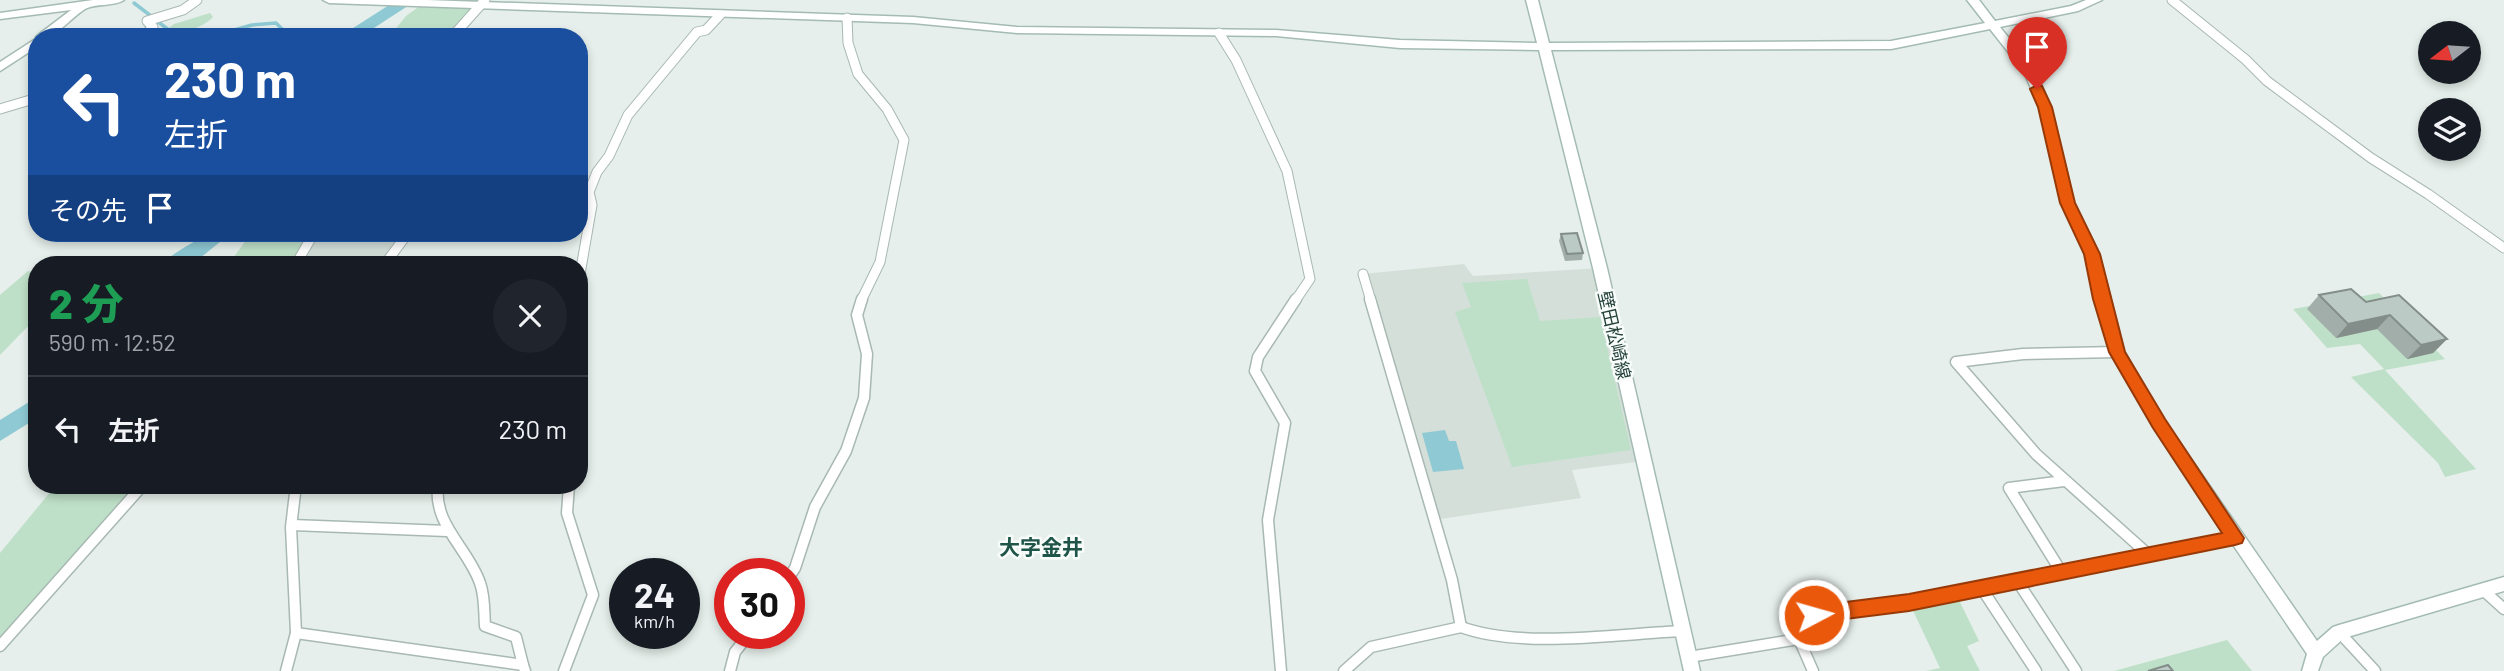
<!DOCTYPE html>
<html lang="ja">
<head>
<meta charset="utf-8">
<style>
	body { margin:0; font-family:Barlow,"Noto Sans JP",sans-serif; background:#20242c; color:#f1f3f6; height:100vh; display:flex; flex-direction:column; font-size:26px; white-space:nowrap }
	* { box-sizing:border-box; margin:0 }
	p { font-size:23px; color:#9ea1a6 }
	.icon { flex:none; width:38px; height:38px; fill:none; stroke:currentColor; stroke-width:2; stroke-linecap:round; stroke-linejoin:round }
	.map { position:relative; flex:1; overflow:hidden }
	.panel { position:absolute; left:28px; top:256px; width:560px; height:238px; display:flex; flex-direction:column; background:#171b24; border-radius:28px; box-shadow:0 4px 10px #0003 }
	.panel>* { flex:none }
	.top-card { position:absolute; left:28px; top:28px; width:560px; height:214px; border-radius:28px; box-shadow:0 4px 10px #0003; background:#1a4fa0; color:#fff; overflow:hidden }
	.needle { width:46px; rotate:253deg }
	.controls { position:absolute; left:2418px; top:21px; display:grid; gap:14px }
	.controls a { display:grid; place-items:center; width:63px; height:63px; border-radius:50%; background:#171b24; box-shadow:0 4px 10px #0003; font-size:35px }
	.speed { position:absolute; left:609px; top:558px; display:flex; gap:14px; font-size:35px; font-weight:700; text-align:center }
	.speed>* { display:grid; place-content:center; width:91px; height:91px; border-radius:50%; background:#171b24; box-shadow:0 4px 10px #0003; line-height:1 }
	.speed small { font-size:18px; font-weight:400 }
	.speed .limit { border:10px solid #d22; background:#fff; color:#111 }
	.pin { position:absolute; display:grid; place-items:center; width:60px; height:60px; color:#fff; margin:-72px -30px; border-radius:50% 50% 50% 0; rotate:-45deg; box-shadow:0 0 7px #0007 }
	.pin .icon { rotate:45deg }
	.me { position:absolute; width:77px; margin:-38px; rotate:84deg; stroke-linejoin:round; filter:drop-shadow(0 0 5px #0008) }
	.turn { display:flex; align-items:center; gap:24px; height:147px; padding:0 21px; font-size:32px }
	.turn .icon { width:91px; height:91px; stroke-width:2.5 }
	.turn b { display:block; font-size:49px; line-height:60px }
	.then { display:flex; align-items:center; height:66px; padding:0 21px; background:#0003; gap:14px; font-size:26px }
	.round { display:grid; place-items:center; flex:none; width:74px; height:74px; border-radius:37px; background:#20242c }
	.summary { display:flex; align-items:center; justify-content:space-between; height:119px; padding:0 21px }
	h1 { font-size:42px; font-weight:800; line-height:52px; color:#1e9e55 }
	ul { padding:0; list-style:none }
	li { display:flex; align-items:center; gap:21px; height:105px; padding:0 21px; border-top:2px solid #363941 }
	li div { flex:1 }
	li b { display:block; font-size:26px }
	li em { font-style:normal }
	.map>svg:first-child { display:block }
	.built { fill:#d4dfda }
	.green { fill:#bfe0c8 }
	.water { fill:#8ec9d4 }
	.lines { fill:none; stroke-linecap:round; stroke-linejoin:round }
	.stream { stroke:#8ec9d4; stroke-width:3.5 }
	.river { fill:#8ec9d4; fill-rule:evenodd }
	.street-far1-casing { stroke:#a8b8b2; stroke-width:11 }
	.street-casing { stroke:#a8b8b2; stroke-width:13 }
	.secondary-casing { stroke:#a4bbb3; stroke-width:3 }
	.street-far1 { stroke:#fff; stroke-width:9 }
	.street { stroke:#fff; stroke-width:10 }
	.secondary { fill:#fff; fill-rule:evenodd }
	.wall { fill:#a1aea9 }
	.shaded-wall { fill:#838d89 }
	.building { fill:#bbcac4; stroke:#838d89; stroke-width:2 }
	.route { fill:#ea580c; stroke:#983908; stroke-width:2 }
	.labels { text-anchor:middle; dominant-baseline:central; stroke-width:5; stroke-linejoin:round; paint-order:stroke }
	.street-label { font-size:18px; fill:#24423a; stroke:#f7fbf9 }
	.quarter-label { font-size:21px; font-weight:bold; fill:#1f5548; stroke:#f7fbf9 }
</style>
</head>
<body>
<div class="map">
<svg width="2504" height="671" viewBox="0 0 2504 671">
	<rect width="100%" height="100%" fill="#e6efeb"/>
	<g class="built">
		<path d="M314 233H408L385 264H296Z"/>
		<path d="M1464 264 1473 276 1600 268 1644 461 1572 470 1581 498 1434 520 1363 274Z"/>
	</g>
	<g class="green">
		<path d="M428 0H485L452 37H389L406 16Z"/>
		<path d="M210 13 213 17C204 28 172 37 157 37L174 24Z"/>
		<path d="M251 233H314L296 264H229Z"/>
		<path d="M28 271 37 273V317L0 355V295Z"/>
		<path d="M1527 279 1540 321 1600 317 1631 450 1512 467 1455 312 1471 307 1462 283Z"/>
		<path d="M2379 293 2445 359 2385 370 2476 469 2445 477 2438 463 2351 377 2384 369 2360 344 2327 348 2293 309Z"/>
		<path d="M56 485H143L0 646V553Z"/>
		<path d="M1956 594 1979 641 1967 646 1980 671H1926L1940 668 1909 602Z"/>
		<path d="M2227 640 2252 671H2114Z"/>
	</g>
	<path class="water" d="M1445 430 1449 441H1456L1464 469 1433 472 1422 433Z"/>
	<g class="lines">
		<g class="stream">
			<path d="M134 3 151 16"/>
			<path d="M157 21 178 37"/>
			<path d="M209 37 252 25 276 23 290 37"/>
		</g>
		<g class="river">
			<path d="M397 0H417L360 37H339Z"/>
			<path d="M208 233H231L194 263 163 264C167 256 198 240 208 233Z"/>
			<path d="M37 397V418L0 441V420Z"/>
		</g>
		<g class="street-far1-casing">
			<g id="street-far1">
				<path d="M2172 0 2245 59 2267 81 2371 158 2428 194 2504 248"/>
				<path d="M847 18 848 43 858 74 887 109 904 140 880 262 861 301"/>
				<path d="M1219 33 1236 60 1287 171 1310 279 1295 301"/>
				<path d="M143 37 153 27 147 21 183 10 197 0"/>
				<path d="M452 37 485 0"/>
				<path d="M0 109 37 98"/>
				<path d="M296 264 314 233"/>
				<path d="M385 264 408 233"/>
				<path d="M1363 274 1371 301"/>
				<path d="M579 280 592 205 589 192 597 172 609 156 628 115 697 32 706 30 720 15"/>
			</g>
		</g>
		<g class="street-casing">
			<g id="street">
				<path d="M1370 299 1452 580 1461 627"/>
				<path d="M2117 352 2023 354 1956 362 2036 454 2150 556"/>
				<path d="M579 423V426"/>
				<path d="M438 485C433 525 468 548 480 583 485 596 484 612 485 626L516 637 523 665"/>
				<path d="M292 525 447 531"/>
				<path d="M2062 573 2009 488 2064 481"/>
				<path d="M789 577 795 568 815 507 846 451 864 398 867 354 857 315 862 299"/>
				<path d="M2018 582 2076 671"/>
				<path d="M1982 589 2036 671"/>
				<path d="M2483 590 2504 609"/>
				<path d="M2339 632 2375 671"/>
				<path d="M296 633 523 665 525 671"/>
				<path d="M1799 639 1813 671"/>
				<path d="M0 646 143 485"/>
				<path d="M1689 657 1799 639 1814 615 1909 602 2235 538"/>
				<path d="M286 671 296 633 291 527 296 485"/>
				<path d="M564 671 593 595 567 513 569 485"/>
				<path d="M730 671 735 652 749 634"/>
				<path d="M1281 671 1268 520 1285 423 1255 371 1258 357 1296 299"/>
				<path d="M1344 671 1371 647 1461 627C1521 649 1617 634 1682 631"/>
			</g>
		</g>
		<g class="secondary-casing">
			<g id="secondary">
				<path d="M93 0H124C113 7 96 3 85 9 68 20 59 37 37 37V47L0 71V62L37 38 36 37 38 35 71 10 0 19V13Z"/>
				<path d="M323 0H427L913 17 1017 27 1276 30 1400 40 1537 43 1526 0H1538L1549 43 1891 41 1985 23 1967 0H1979L1995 21 2071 6 2086 0H2102L2078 11 2000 27 2035 71 2051 107 2074 203 2099 254 2124 351 2164 420 2317 641 2333 627 2339 625 2504 577V591L2344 638 2323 657 2318 671H2302L2307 654 2154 428 2110 352 2085 254 2062 203 2039 107 2024 72 1990 29 1891 49 1551 50 1607 268 1700 671H1684L1593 268 1539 50 1400 48 1276 36 1017 33 913 23 329 3Z"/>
			</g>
		</g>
		<use href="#street-far1" class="street-far1"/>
		<use href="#street" class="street"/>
		<use href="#secondary" class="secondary"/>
	</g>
	<g class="wall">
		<path d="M1561 234 1583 253 1582 260 1565 261 1559 241Z"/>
		<path d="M2319 295 2366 302 2447 339 2433 353 2407 359 2377 329 2336 338 2307 309Z"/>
	</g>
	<g class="shaded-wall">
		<path d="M2390 315 2377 329 2336 338 2348 324Z"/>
		<path d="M2447 339 2433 353 2407 359 2421 345Z"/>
	</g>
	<g class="building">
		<path d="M1577 233 1583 253 1567 254 1561 234Z"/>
		<path d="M2351 289 2366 302 2399 295 2447 339 2421 345 2390 315 2348 324 2319 295Z"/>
		<path d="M2168 665 2173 671H2148Z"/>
	</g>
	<path class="route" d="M2037 85 2042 86 2052 107 2075 203 2100 254 2125 352 2165 419 2244 538 2242 543 2235 545 1909 611 1814 623 1808 621 1805 615 1808 609 1814 606 1909 594 2222 533 2153 428 2109 352 2093 299 2084 254 2060 203 2038 107 2030 89Z"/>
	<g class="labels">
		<g class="street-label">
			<text transform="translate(1615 335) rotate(77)">壁田松崎線</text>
		</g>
		<g class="quarter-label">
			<text x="1041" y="546">大字金井</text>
		</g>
	</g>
</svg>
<div class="controls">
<a><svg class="needle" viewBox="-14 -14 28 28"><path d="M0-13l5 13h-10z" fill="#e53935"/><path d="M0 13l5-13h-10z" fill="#9ea1a6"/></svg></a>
<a><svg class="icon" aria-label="layers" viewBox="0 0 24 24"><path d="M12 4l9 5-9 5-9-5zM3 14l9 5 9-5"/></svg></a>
</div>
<div class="speed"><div>24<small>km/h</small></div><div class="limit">30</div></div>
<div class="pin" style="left:2037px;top:89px;background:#d93025"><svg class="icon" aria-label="arrive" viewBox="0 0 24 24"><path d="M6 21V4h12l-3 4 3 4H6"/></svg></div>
<svg class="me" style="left:1814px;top:615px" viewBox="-20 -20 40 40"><circle r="17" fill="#ea580c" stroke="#fff" stroke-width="3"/><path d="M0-11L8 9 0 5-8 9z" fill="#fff"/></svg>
<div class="top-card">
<div class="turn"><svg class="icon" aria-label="left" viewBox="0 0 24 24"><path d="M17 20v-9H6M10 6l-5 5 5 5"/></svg><div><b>230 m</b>左折</div></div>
<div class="then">その先<svg class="icon" aria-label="arrive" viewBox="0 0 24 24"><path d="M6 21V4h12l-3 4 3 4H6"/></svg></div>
</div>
<section class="panel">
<div class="summary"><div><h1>2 分</h1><p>590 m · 12:52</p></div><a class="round"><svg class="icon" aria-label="close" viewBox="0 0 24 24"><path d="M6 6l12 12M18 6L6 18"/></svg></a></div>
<ul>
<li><svg class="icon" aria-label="left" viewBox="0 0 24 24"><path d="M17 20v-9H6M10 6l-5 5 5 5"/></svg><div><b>左折</b></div><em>230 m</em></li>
</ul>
</section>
</div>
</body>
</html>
